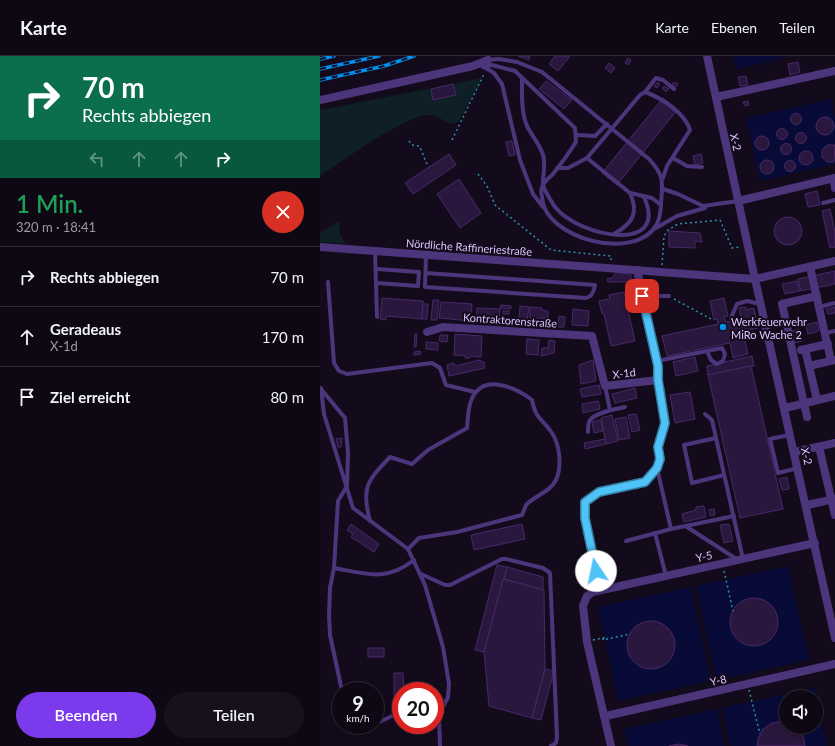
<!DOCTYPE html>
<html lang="de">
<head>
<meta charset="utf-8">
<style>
	body { margin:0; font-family:Lato,sans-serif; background:#17111e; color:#f1f3f6; height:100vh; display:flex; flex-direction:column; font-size:15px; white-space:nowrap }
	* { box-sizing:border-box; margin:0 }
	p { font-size:13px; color:#9b9aa0 }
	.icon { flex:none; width:22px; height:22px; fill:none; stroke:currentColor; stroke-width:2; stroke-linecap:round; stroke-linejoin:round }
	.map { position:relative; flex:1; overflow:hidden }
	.details { display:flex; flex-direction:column; background:#0e0815; width:320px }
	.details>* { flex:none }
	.top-card { background:#0b6e4f; color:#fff; overflow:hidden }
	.tools { position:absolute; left:459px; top:634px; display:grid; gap:8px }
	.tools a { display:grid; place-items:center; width:44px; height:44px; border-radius:50%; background:#0e0815; box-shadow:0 2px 6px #0003,0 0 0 1px #2e2934; font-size:20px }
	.speed { position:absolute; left:12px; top:626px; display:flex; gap:8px; font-size:20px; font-weight:700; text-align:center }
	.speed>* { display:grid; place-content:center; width:52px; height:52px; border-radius:50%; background:#0e0815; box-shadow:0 2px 6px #0003,0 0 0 1px #2e2934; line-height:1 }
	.speed small { font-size:10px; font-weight:400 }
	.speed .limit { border:6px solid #d22; background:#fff; color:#111 }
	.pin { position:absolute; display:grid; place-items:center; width:34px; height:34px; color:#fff; margin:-17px; border-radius:8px; box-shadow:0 2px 6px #0006 }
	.me { position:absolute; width:44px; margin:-22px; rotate:349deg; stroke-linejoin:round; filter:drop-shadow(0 0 3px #0008) }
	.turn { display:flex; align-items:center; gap:14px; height:84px; padding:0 16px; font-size:18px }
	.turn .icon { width:52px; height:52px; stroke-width:2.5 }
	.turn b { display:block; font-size:28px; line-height:34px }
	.lanes { display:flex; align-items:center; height:38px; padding:0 16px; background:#0003; justify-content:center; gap:20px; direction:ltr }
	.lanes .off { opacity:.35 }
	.round { display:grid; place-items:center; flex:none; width:42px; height:42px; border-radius:21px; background:#17111e }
	.summary { display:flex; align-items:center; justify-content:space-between; height:68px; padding:0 16px }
	h1 { font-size:24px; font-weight:600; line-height:30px; color:#1e9e55 }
	.action { display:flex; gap:8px; margin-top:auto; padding:8px 16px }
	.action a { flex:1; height:46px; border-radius:24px; background:#7c3aed; color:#fff; font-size:16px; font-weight:600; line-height:46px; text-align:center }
	.action a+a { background:#17111e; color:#f1f3f6 }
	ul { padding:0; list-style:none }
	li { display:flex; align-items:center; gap:12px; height:60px; padding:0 16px; border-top:1px solid #2e2934 }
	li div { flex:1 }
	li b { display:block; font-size:15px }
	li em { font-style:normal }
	header { display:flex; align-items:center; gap:24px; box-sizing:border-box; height:56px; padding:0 20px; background:#0e0815; border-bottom:1px solid #2e2934 }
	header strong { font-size:19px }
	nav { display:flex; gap:22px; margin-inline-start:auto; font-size:14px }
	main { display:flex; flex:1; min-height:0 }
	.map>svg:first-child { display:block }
	.green { fill:#0e1f26 }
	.water { fill:#080b38; fill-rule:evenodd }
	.building { fill:#2a173d; stroke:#492869 }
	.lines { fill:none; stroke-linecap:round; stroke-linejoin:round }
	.path { stroke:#2a8eae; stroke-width:1.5; stroke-dasharray:2 3; stroke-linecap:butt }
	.lane { stroke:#4d357c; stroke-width:4 }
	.street { stroke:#4d357c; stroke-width:8 }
	.rail-casing { stroke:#0090f0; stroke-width:3.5 }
	.rail { stroke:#130b1c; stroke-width:2; stroke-dasharray:6; stroke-linecap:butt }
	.route-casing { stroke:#337fa1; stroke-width:10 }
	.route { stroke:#4fc3f7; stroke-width:7 }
	.poi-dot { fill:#0090f0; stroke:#130b1c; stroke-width:1.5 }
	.labels { text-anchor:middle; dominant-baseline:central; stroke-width:4; stroke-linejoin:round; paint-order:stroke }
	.street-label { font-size:11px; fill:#ddc5ff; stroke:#130b1c }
	.poi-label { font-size:11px; fill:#ddc5ff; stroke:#130b1c; text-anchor:start }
</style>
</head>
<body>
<header>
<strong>Karte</strong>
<nav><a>Karte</a><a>Ebenen</a><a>Teilen</a></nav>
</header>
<main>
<section class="details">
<div class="top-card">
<div class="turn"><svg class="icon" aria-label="right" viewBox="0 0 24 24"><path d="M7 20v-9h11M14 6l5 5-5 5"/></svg><div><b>70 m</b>Rechts abbiegen</div></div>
<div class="lanes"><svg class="icon off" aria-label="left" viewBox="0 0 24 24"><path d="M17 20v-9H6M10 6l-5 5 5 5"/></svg><svg class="icon off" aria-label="ahead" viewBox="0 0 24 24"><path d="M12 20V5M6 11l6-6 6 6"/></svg><svg class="icon off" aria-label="ahead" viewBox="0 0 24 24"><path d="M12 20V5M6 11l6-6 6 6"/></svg><svg class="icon" aria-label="right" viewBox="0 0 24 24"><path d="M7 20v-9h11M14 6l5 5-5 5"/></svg></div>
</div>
<div class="summary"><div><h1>1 Min.</h1><p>320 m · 18:41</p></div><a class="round" style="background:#d93025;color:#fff"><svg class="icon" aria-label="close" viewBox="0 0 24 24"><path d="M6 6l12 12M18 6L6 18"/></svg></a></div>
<ul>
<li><svg class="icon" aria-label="right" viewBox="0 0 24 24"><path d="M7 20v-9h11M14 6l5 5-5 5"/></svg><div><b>Rechts abbiegen</b></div><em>70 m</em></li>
<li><svg class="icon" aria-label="ahead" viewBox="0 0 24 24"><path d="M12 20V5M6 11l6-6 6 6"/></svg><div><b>Geradeaus</b><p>X-1d</p></div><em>170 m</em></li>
<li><svg class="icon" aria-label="arrive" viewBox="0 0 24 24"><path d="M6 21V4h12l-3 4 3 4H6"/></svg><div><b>Ziel erreicht</b></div><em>80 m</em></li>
</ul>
<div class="action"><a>Beenden</a><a>Teilen</a></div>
</section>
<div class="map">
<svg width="515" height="690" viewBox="0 0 515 690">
	<rect width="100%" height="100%" fill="#130b1c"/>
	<g class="green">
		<path d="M163 22 138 66 129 68C123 64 116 59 109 59 87 58 21 106 0 120V54Z"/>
		<path d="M19 165 20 179 26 188 0 186V177Z"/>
	</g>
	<g class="water">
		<path d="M413 0H461L462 3 416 13Z"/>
		<path d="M511 43 515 61V108L440 125 426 62Z"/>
		<path d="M468 510 489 604 396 624 376 530Z"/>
		<path d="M371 531 391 625 298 645 278 551Z"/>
		<path d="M495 632 507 690H410L402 652ZM466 641H496V671H466Z"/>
		<path d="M397 653 405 690H308L304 673Z"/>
	</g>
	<g class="building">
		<path d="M198 0H210L209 4Z"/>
		<path d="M235 0H250L238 15 229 8Z"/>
		<path d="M308 2 311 4 308 9 305 7Z"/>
		<path d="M478 6 480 16 470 19 468 8Z"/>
		<path d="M289 7 295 12 291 17 285 12Z"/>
		<path d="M426 20 428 29 420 30 418 21Z"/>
		<path d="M226 25 252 44 244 53 219 33Z"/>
		<path d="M338 26 340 28 337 32 334 30Z"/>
		<path d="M355 26 358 28 356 31 352 28Z"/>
		<path d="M133 28 136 39 113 44 111 33Z"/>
		<path d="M344 30 349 33 346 36 342 32Z"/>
		<path d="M343 42 357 54 297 129 282 117Z"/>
		<path d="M428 45 429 49 425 50 423 46Z"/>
		<circle cx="476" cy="63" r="5.5"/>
		<circle cx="505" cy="70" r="9"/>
		<circle cx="462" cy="78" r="5.5"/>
		<circle cx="481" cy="82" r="5.5"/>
		<circle cx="442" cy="87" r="7"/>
		<path d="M192 85 195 99 189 100 186 86Z"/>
		<circle cx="466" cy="93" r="5.5"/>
		<path d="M507 89H515L514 106H507L502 101V94Z"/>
		<circle cx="486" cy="102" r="7"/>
		<path d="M129 98 136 109 93 138 85 127Z"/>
		<path d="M381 98 383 107 375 109 373 100Z"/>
		<circle cx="447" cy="111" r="7"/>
		<circle cx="470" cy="110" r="5.5"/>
		<path d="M139 123 161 157 140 172 117 138Z"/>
		<path d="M497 135 500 149 488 151 485 138Z"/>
		<path d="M510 153 515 176V191L510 192 502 155Z"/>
		<circle cx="468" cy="175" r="14"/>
		<path d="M349 175 380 177 382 186 375 185V192L349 191Z"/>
		<path d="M515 215V228L481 235 478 223Z"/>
		<path d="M297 216 311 219V226H288L287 223 292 222Z"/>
		<path d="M477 225 480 235 465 238 462 228Z"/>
		<path d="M304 236 315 285 291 290 284 258H282L279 245 290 243 289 239Z"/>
		<path d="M62 242 103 245 102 263 66 260V264L60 263Z"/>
		<path d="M404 242 408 260 404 261 406 266 420 263 428 298 413 302 410 287 347 300 342 280 398 268 397 263 394 264 390 245Z"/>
		<path d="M113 244H119L117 264H111Z"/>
		<path d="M121 246 152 248 151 265 119 262Z"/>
		<path d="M103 248H108L107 263H102Z"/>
		<path d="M181 249 191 250V253L180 252Z"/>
		<path d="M200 250 209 251 207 265 199 264Z"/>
		<path d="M210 251 222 252V254L228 255V262H218L217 269H210Z"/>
		<path d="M426 251V254L434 252 438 272 423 275 419 252Z"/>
		<path d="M515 251V257L508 258 506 253Z"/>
		<path d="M157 252 180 253 179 269 156 267Z"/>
		<path d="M253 253 269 255 268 270 252 269Z"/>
		<rect x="183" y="255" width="6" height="3"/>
		<path d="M239 260 245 261 244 271H238Z"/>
		<rect x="221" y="263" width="3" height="6"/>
		<path d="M182 265 188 266V268H182Z"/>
		<path d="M497 266 499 275 488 278 486 269Z"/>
		<path d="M479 273 482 285 474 287 472 275Z"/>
		<path d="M95 278H97L96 291H94Z"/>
		<path d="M135 278 162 280 161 301 150 300V302H145V300L134 299Z"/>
		<path d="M120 279H128L127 286 119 285Z"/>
		<path d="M207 283 219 284 218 299 206 298Z"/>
		<path d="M229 284 235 285 234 297 221 300 222 292H228Z"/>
		<path d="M106 286 118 287V294L106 293Z"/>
		<path d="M100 295 101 298 94 299V296Z"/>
		<path d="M432 300 434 310 431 311V310L388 319 387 310Z"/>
		<path d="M375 301 378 315 356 320 353 306Z"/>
		<path d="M160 304 161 306H164L165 312 129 320 127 309 134 307 135 310Z"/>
		<path d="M273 304 276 325 261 328 259 309Z"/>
		<path d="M431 310 463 453 420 462 388 319Z"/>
		<path d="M279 329 281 338 262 341 260 333Z"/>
		<path d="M315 332 317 342 295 347 292 338Z"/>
		<path d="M370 336 375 363 355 367 350 339Z"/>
		<path d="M278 345 280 353 263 357 262 348Z"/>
		<path d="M316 358 320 374 312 376 308 359Z"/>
		<path d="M292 359 298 385 286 388 281 362Z"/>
		<path d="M306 361 310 382 299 384 295 363Z"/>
		<path d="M281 364 283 375 274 377 272 366Z"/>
		<path d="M22 382 21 391H18L16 383Z"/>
		<path d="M285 383 286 388 265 393 264 387Z"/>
		<path d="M467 421 469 433 462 434 459 423Z"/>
		<path d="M384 450 386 461 364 466 362 458 376 454V451Z"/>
		<path d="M394 453 395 459 390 460 389 454Z"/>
		<path d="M31 468 59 488 54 496 31 481 33 478 27 474Z"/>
		<path d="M202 468 205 483 154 494 151 479Z"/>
		<path d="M409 468 413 485 404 487 400 469Z"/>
		<path d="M177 509 187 511 164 596 155 594Z"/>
		<path d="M187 511 223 521V534L184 523Z"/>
		<path d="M183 523 224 534 225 613 212 662 169 650 164 596Z"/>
		<circle cx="434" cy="566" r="24"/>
		<circle cx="331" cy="589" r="24"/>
		<rect x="48" y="592" width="16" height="9"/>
		<path d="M225 613 234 615 221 664 212 662Z"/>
		<path d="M74 617H83L84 635H81V642L75 643 74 641Z"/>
		<path d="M463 665 466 666V671H477L479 673 484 683 485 690H437L438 683 443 673 452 667Z"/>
		<path d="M360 688 368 690H349L353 689Z"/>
	</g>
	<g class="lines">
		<g class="path">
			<path d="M132 84 164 18"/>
			<path d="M89 85 92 89 99 90C103 96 104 104 109 111"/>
			<path d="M158 118 167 130 175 149 231 194 291 200V204"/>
			<path d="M342 209 344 180 348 174 358 168 400 164 412 192 421 191"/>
			<path d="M354 243 393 264"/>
			<path d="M404 515 413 555"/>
			<path d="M283 582V584L310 578"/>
			<path d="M273 584 288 581"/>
			<path d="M429 634 440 678"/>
		</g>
		<g class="lane">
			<path d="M163 11 172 9 195 15 255 72 256 86C249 97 241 108 233 118 230 121 225 125 223 129 221 132 221 137 222 141 224 183 316 207 337 168 340 161 341 154 341 147 343 126 344 119 329 103L222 16 197 6 179 3 168 4"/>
			<path d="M164 11 174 17 182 28 200 104 213 138 223 151"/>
			<path d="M202 22C202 37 201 56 207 70 212 80 220 89 223 99 226 108 223 117 223 127 223 133 231 145 235 151 260 182 350 198 324 141"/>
			<path d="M325 36 336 22 343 24 354 33"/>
			<path d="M257 79 275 80 287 68"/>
			<path d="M267 102 310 137 332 142 341 149"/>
			<path d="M353 102 367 110 382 111"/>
			<path d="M237 112H248L267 102 320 39 325 36C342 42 365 57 370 74L347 110 343 122"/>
			<path d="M343 133 358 138 383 150 418 145"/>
			<path d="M503 147 515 144"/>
			<path d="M336 172 357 160 385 152"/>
			<path d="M294 178C313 167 319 157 310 137"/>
			<path d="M55 195 57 261"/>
			<path d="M106 217 275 229C274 235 272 241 266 242L105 231 106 199"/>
			<path d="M8 226 14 307 19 315 27 318 112 307 120 312 126 329 155 336"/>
			<path d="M57 227 98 230 99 216 57 213"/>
			<path d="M323 240H349"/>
			<path d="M499 251 515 247"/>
			<path d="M411 262 417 248 427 245 440 248"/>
			<path d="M505 277 515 275"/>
			<path d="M337 305 402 292 405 298 403 305 397 308 391 304 387 295"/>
			<path d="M285 330 290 354"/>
			<path d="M1 332 4 358 33 452 88 493 105 529 123 591 129 628 128 641 119 659 120 690"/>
			<path d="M1 333 25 362 28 397 27 430 18 445 14 512 10 532 9 558 10 579 22 635"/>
			<path d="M385 358 392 364 423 503"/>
			<path d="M268 376C268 373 268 369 269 366 272 357 296 353 305 351"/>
			<path d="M469 379 450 383 458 417 478 412"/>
			<path d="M396 382 364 389 372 427 404 419"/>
			<path d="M337 412 351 473"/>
			<path d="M50 465C41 432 47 425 70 401L92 408 108 394 147 372C148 361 148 345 156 336 170 319 199 334 212 344 216 364 222 362 232 377 240 389 242 411 236 424 230 436 216 439 207 448 205 450 204 455 202 459L137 476 99 482 88 493"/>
			<path d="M367 471 418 504"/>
			<path d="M335 477 346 520"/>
			<path d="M306 485 351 473 414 460"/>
			<path d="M14 512C47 518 66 526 94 504"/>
			<path d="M101 518 125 529H130L182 503H186L223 512 230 517 237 681 236 687 231 690"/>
			<path d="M277 535 275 503 265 462V446L279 436 325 426 337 412 339 403 338 391 345 367 338 324"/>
			<path d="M55 668 72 660H81"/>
			<path d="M48 669H53"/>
		</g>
		<g class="street">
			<path d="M396 41 515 15"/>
			<path d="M0 44 153 10 168 4"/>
			<path d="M514 123 515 132"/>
			<path d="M418 145 515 122"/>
			<path d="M0 191 435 223 387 0"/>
			<path d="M515 205 435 223 515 582"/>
			<path d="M490 211 511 305"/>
			<path d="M107 276 123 271 272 280 285 330 338 324V310L317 214"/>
			<path d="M485 293 497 344"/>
			<path d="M481 294 508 288"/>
			<path d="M489 310 515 304"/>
			<path d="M465 352 515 340"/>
			<path d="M487 361 462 248 497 240"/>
			<path d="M499 391 515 459"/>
			<path d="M475 396 515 387"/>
			<path d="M487 449 515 443"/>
			<path d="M286 660 515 608"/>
			<path d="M291 690 267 586 263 550 267 540 273 536 495 487"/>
		</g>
		<g class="rail-casing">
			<g id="rail">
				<path d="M0 3 14 0"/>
				<path d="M0 13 59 0"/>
				<path d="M0 24 64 10 94 0"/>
			</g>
		</g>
		<use href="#rail" class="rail"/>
	</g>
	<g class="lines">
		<g class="route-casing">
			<path id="route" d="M276 515 265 462V446L279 436 325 426 337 412 340 403 338 391 345 367 338 324V310L322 240"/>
		</g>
		<use href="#route" class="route"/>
	</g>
	<circle class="poi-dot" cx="403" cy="271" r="4"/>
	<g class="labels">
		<g class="street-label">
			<text transform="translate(416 86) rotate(77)">X-2</text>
			<text transform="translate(149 191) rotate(4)">Nördliche Raffineriestraße</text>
			<text transform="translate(190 264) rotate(4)">Kontraktorenstraße</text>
			<text transform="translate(304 317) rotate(-7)">X-1d</text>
			<text transform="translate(487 400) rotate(77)">X-2</text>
			<text transform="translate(384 500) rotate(-12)">Y-5</text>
			<text transform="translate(398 624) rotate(-13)">Y-8</text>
		</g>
		<g class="poi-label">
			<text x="411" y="265">Werkfeuerwehr<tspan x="411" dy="13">MiRo Wache 2</tspan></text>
		</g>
	</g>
</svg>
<div class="tools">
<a><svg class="icon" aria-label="sound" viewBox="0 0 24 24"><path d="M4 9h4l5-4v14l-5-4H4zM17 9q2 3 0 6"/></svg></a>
</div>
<div class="speed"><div>9<small>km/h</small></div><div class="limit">20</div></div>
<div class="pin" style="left:322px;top:240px;background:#d93025"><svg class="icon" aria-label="arrive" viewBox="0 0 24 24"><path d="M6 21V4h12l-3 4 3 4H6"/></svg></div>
<svg class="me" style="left:276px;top:515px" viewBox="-20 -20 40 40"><circle r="19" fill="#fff"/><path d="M0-13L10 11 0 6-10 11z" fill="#4fc3f7"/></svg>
</div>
</main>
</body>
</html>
